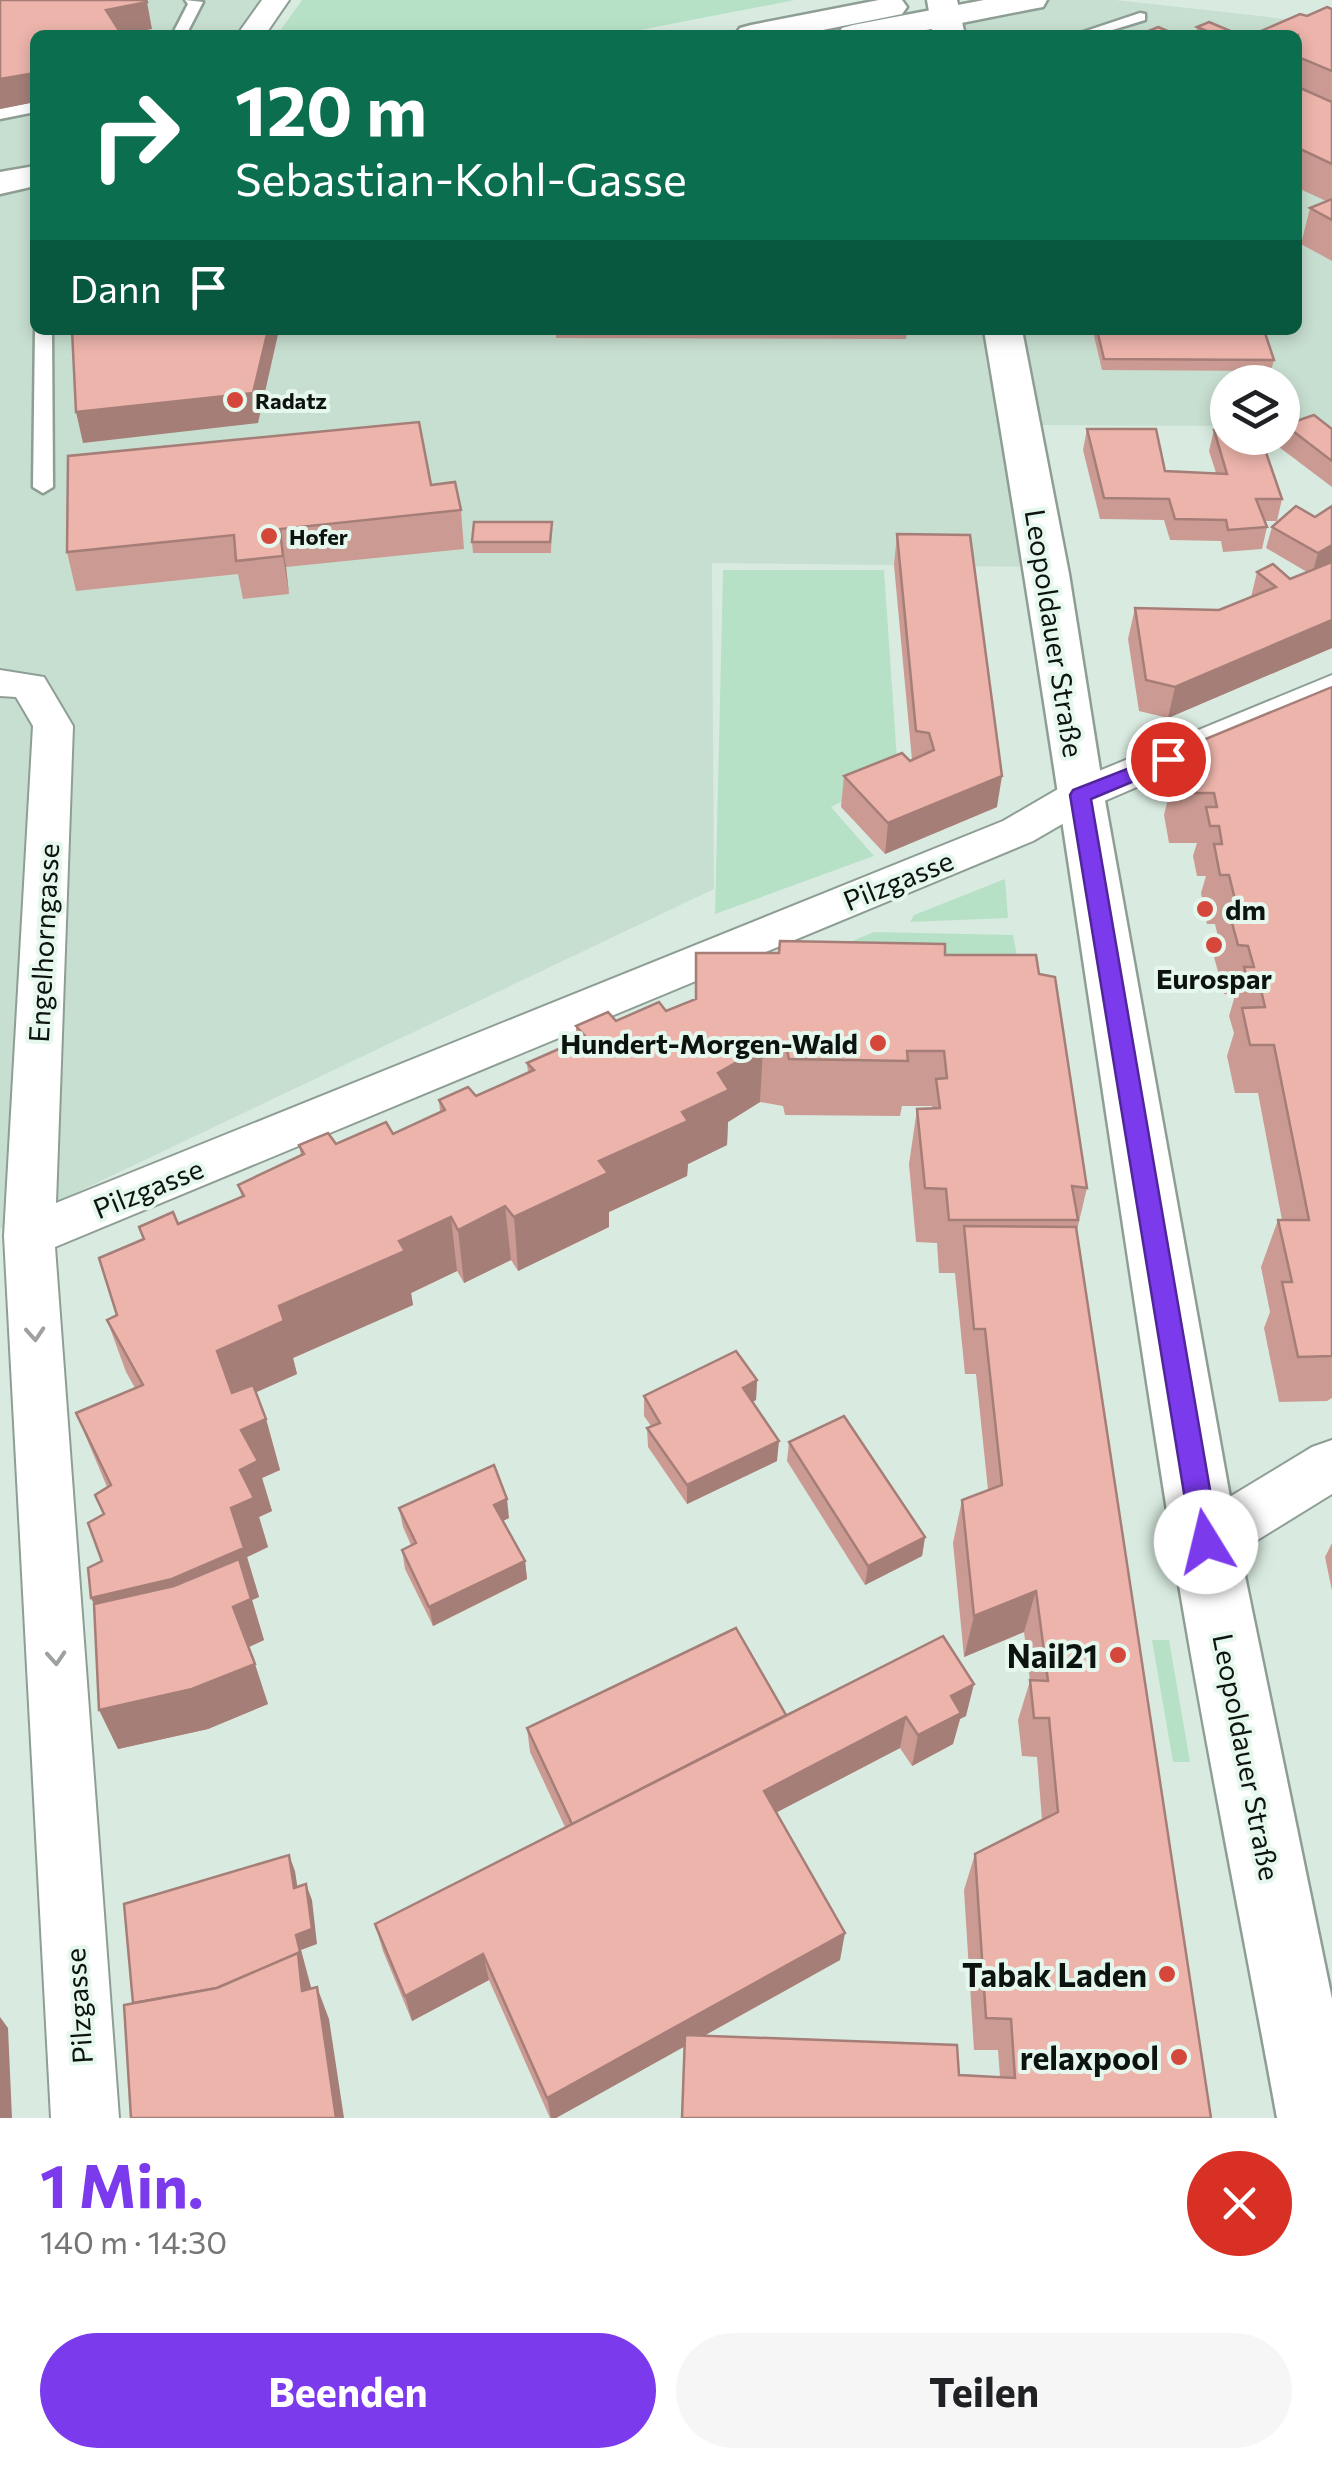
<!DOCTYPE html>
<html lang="de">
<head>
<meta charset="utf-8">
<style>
	body { margin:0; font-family:Commissioner,sans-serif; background:#f6f6f6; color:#202124; height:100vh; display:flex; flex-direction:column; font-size:38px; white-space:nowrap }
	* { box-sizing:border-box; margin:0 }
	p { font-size:32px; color:#757577 }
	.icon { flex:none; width:55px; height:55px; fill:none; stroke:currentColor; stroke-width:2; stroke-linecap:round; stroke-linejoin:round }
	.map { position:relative; height:2118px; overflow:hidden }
	.sheet { display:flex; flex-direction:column; background:#fff; flex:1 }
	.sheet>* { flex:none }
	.banner { position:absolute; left:30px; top:30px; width:1272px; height:305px; border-radius:15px; box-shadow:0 5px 15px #0003; background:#0b6e4f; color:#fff; overflow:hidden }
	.controls { position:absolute; left:1210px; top:365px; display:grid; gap:20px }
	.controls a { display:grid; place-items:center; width:90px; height:90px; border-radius:50%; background:#fff; box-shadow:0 5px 15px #0003; font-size:50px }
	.pin { position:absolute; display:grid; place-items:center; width:85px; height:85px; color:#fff; margin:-42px; border:5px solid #fff; border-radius:50%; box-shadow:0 2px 10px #0007 }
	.me { position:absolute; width:110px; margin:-55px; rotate:351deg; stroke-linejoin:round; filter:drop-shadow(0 0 8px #0008) }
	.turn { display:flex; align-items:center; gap:35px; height:210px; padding:0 40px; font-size:45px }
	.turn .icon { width:130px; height:130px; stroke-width:2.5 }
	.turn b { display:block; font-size:70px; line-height:85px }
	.then { display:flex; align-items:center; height:95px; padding:0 40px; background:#0003; gap:20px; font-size:38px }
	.round { display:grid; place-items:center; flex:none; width:105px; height:105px; border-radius:52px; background:#f6f6f6 }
	.overview { display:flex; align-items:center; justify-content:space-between; height:170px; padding:0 40px }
	h1 { font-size:60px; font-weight:700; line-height:75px; color:#7c3aed }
	.primary-button { display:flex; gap:20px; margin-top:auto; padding:20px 40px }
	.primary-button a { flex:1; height:115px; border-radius:60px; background:#7c3aed; color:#fff; font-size:40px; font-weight:700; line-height:115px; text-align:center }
	.primary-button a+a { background:#f6f6f6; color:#202124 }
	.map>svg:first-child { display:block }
	.built { fill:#c7dfd0 }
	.green { fill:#b7e1c7 }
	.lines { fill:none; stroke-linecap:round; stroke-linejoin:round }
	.lane-casing { stroke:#8e9e94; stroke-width:5 }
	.street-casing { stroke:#8e9e94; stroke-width:4 }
	.secondary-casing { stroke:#8e9e94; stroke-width:5 }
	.primary-casing { stroke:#8e9e94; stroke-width:5 }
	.lane { fill:#fff; fill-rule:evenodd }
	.street { fill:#fff; fill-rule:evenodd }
	.secondary { fill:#fff; fill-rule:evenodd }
	.primary { fill:#fff; fill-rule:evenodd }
	.wall { fill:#cb9b93 }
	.shaded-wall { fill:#a57e78 }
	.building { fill:#ecb4ab; stroke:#a57e78; stroke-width:2.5 }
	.oneway { stroke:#9ea19f }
	.route { fill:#7c3aed; stroke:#51269a; stroke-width:2.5 }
	.poi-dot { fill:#d5473b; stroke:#e6f8ed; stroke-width:4 }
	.labels { text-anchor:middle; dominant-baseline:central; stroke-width:8; stroke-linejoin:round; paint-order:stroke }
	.far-poi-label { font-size:22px; font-weight:bold; fill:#0d130f; stroke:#e6f8ed; text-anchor:start }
	.street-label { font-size:28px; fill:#0d130f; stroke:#e6f8ed }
	.poi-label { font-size:28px; font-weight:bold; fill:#0d130f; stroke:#e6f8ed; text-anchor:start }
	.near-poi-label { font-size:32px; font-weight:bold; fill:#0d130f; stroke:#e6f8ed; text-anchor:end }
</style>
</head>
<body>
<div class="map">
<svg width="1332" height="2118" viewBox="0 0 1332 2118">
	<rect width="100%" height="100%" fill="#d9ebe0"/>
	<g class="built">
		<path d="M0 0H271L261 35H35V330H997L1037 567 712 563 714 889 0 1229Z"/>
		<path d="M1005 0H1115L1332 24V487L1272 441 1282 438 1288 427 1283 426 1282 382H1228L1227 426 1029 425 1011 330H1298V35H823Z"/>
	</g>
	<g class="green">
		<path d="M302 0H795L614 35H277Z"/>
		<path d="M723 570H884L898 774 831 807 874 856 715 914Z"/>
		<path d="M1005 879 1008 918 910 922 914 915Z"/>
		<path d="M874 932 1013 935 1023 987 748 984Z"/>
		<path d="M1152 1640H1169L1190 1762H1173Z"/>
	</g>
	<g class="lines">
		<g class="lane-casing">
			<g id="lane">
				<path d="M185 0 203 2 186 35H172L188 4Z"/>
				<path d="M1140 13 1145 14V20L1096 35H1074Z"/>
				<path d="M35 102V112L0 119V109Z"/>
				<path d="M35 329 52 330 53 487 43 493 33 487Z"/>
			</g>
		</g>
		<g class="street-casing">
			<g id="street">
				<path d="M262 0H289L265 35H237Z"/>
				<path d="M0 670 44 677 73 726 56 1203 1003 821 1065 785 1332 675V703L1095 805 1033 841 55 1247 119 2118H51L4 1236 33 726 16 697 0 696Z"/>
				<path d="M1332 1440V1494L1225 1560 1205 1568 1185 1560 1176 1542 1185 1524 1312 1447Z"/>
			</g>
		</g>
		<g class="secondary-casing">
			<g id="secondary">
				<path d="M927 0H957L965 35H933Z"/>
				<path d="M984 330H1022L1069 574 1104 795 1238 1542 1332 1999V2118H1277C1242 1924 1202 1730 1171 1536 1107 1134 1052 731 984 330Z"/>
			</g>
		</g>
		<g class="primary-casing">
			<g id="primary">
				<path d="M879 0H902L907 7 902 14 798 35H735L740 28 751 25Z"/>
				<path d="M984 0H1047L1043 7 1032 9 901 35H837L842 28 853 25Z"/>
				<path d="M35 166V186L0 194V172Z"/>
			</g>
		</g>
		<use href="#lane" class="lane"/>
		<use href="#street" class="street"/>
		<use href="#secondary" class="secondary"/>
		<use href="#primary" class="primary"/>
	</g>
	<g class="wall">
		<path d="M1332 9V261L1301 244 1310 208 1326 201 1298 188V35L1307 16Z"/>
		<path d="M1197 27 1233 32V35H1196Z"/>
		<path d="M556 330H907L906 339 556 338Z"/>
		<path d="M1095 330H1264L1274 360 1271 371 1102 370 1094 336Z"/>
		<path d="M1285 425 1332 429V487L1279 447Z"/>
		<path d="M1087 429 1165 471 1216 473 1209 451 1214 430 1282 499 1277 521H1264L1267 527 1262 549 1223 552 1221 541 1170 540 1164 520 1100 519 1083 450Z"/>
		<path d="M431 485 461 510 464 549 286 567 289 594 243 599 238 574 76 591 67 552Z"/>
		<path d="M1332 506V648L1168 718 1139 711 1128 639 1135 608 1219 610 1251 597 1257 572 1290 579 1307 572 1266 548 1272 527 1315 517Z"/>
		<path d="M552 522 551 553H473L472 542Z"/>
		<path d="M897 534 997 807 885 854 841 807 844 776 912 760 894 565Z"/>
		<path d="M1332 687V1398L1327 1401 1279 1402 1264 1328 1270 1312 1261 1267 1278 1220H1282L1258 1093H1235L1227 1056 1234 1033 1229 1016 1234 999 1233 995 1224 994 1214 957 1219 941 1215 924H1207L1201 893 1206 876H1197L1193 856 1197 843H1169L1164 815 1176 766 1187 760 1191 745Z"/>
		<path d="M696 953 945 955 1039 974 1087 1188 1077 1230 1211 2118 685 2046 556 2118H550L489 1980 412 2021 383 1951 375 1924 565 1827 530 1752 527 1728 786 1715 966 1716 960 1719 953 1744 912 1766 900 1748 777 1812 840 1960 704 2036 959 2075 1000 2077 998 2050H974L964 1890 975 1854 1042 1820 1037 1757 1022 1756 1018 1720 1030 1681 1024 1632 964 1657 953 1543 962 1500 988 1490 976 1374H965L955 1273H939L937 1243 916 1242 909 1164 917 1109H932V1106H902L900 1116 785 1115 783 1106 760 1102 728 1122 727 1145 688 1164 687 1176 609 1212V1227L518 1271 511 1260 464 1283 457 1271 411 1293 413 1305 293 1358 297 1374 256 1392 266 1419 280 1470 262 1478 272 1511 259 1517 268 1547 247 1557 259 1597 252 1600 264 1640 248 1647 268 1704 208 1729 118 1749 102 1561 103 1514 95 1495 107 1487 76 1413 135 1388 126 1372 107 1320 117 1315 143 1240 139 1227 178 1224 242 1197 238 1185 301 1156 299 1145 336 1144 393 1134 440 1112 439 1100 476 1096 528 1073 527 1063 576 1041V1026L616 1021 666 1011 695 1000Z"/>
		<path d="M757 1380 756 1400 752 1402 777 1461 687 1504 648 1447 647 1428 651 1426 644 1416V1396Z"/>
		<path d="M789 1442 925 1537 922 1556 865 1585 787 1461Z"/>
		<path d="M399 1508 509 1518 503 1521 525 1561 527 1579 433 1626 405 1569 402 1550 411 1545 403 1527Z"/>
		<path d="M1332 1543V1591L1325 1557Z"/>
	</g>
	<g class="shaded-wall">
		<path d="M147 2 152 29 122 35 106 10Z"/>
		<path d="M35 73V102L0 109V79Z"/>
		<path d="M268 330H279L258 423 83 443 76 412Z"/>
		<path d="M280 529 286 567 289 594 283 556Z"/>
		<path d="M1332 545V563L1312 575 1318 553Z"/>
		<path d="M1332 620V648L1168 718 1175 687Z"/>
		<path d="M1002 776 997 807 885 854 888 823Z"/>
		<path d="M763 1047 760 1102 728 1122 727 1145 688 1164 687 1176 609 1212V1227L518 1271 514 1217 599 1161 682 1112 718 1073Z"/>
		<path d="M505 1206 511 1260 464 1283 458 1230Z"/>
		<path d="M451 1217 457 1271 411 1293 413 1305 293 1358 297 1374 232 1403 217 1351 279 1306 399 1241Z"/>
		<path d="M757 1380 756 1400 742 1408 743 1388Z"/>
		<path d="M266 1419 280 1470 262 1478 272 1511 259 1517 268 1547 247 1557 259 1597 252 1600 264 1640 247 1648 113 1645 91 1598 231 1508 240 1470 241 1430Z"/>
		<path d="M779 1441 777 1461 687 1504V1485Z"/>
		<path d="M507 1499 509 1518 496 1524 494 1505Z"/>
		<path d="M925 1537 922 1556 865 1585 868 1566Z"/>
		<path d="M525 1561 527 1579 433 1626 429 1607Z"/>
		<path d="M1036 1591 1024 1632 964 1657 974 1616Z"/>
		<path d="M255 1664 268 1704 208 1729 118 1749 99 1710Z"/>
		<path d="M974 1684 966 1716 960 1719 953 1744 912 1766 918 1735 951 1696Z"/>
		<path d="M906 1717 900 1748 762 1820 764 1791Z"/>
		<path d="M289 1855 295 1871 300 1904 294 1888Z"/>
		<path d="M306 1884 312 1900 317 1944 301 1950 311 1987 315 2023 302 1991 296 1935Z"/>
		<path d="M845 1933 840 1960 556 2118H551L547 2098Z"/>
		<path d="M483 1954 489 1980 412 2021 405 1996Z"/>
		<path d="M317 1987 329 2019 344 2118H336Z"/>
		<path d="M0 2017 8 2028 12 2118H0Z"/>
	</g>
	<g class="building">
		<path d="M0 0H146L147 2 106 10 122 35H35V73L0 79Z"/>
		<path d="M1327 7 1332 9V71L1298 57V35H1252L1300 14 1307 16Z"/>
		<path d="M1209 22 1233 32 1227 35H1216L1197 27Z"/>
		<path d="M1158 27 1177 35H1139Z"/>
		<path d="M1298 87 1332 102V164L1298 148Z"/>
		<path d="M1332 199V220L1310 208Z"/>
		<path d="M72 330H268L253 393 76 412Z"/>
		<path d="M1097 330H1264L1274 360 1104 359Z"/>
		<path d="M1314 415 1332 429V461L1285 425Z"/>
		<path d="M419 422 431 485 455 482 461 510 280 529 283 556 236 561 234 535 67 552 68 456Z"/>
		<path d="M1087 429H1156L1165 471 1227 474 1214 430 1228 429V438H1261L1282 499H1256L1267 527 1228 530 1226 520 1175 519 1169 499 1104 498Z"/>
		<path d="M1296 506 1315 517 1332 506V545L1318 553 1272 527Z"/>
		<path d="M474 522H552L550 542H472Z"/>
		<path d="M897 534 970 535 1002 776 888 823 844 776 902 753 910 761 934 750 929 733 916 731Z"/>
		<path d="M1332 562V620L1175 687 1146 680 1135 608 1219 610 1276 587 1257 572 1273 564 1290 579Z"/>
		<path d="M1332 687V1356L1298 1357 1282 1282H1292L1278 1220H1309L1274 1045H1250L1242 1008 1265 1007 1261 990 1250 989 1244 967H1254L1248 946 1238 945 1228 908H1237L1229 875H1220L1214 844H1222L1219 826H1210L1206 807H1217L1214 793H1182L1176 766 1202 753 1191 745Z"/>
		<path d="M780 941 945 944V955H1036L1039 974 1055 977 1087 1188 1072 1186 1078 1220H949L946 1189 925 1188 917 1109 940 1108 936 1079 947 1078 944 1051H907L908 1061 789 1059 787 1050 763 1047 718 1073 729 1090 682 1112 688 1121 599 1161 608 1173 514 1217 505 1206 458 1230 451 1217 399 1241 405 1251 279 1306 284 1321 217 1351 232 1393 253 1385 266 1419 241 1430 258 1461 240 1470 254 1498 231 1508 244 1548 172 1579 91 1598 88 1568 102 1561 88 1523 104 1514 95 1495 111 1485 76 1413 143 1385 107 1320 117 1315 99 1258 144 1239 139 1227 173 1212 178 1224 244 1196 238 1185 304 1154 299 1145 328 1133 336 1144 386 1122 393 1134 445 1110 439 1100 468 1087 476 1096 534 1070 527 1063 586 1037 576 1026 608 1012 616 1021 659 1002 666 1011 696 999V953H779Z"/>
		<path d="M964 1226 1076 1227 1211 2118H682L685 2035 957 2045 959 2075 1015 2078 1011 2019 986 2018 975 1854 1058 1812 1049 1718H1034L1030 1680 1048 1681 1036 1591 974 1616 962 1500 1002 1485 985 1329H974Z"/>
		<path d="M736 1351 757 1380 743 1388 779 1441 687 1485 647 1428 660 1423 644 1396Z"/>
		<path d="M844 1416 925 1537 868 1566 789 1442Z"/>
		<path d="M494 1465 507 1499 494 1505 525 1561 429 1607 402 1550 416 1543 399 1508Z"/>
		<path d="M239 1559 251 1599 233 1607 255 1664 192 1689 99 1710 94 1604 174 1586Z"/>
		<path d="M736 1628 786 1715 572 1824 527 1728Z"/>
		<path d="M943 1636 974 1684 951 1696 961 1713 918 1735 906 1717 764 1791 845 1933 547 2098 483 1954 405 1996 375 1924Z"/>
		<path d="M289 1855 294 1888 306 1884 312 1929 296 1935 305 1972 298 1953 217 1988 133 2003 124 1904Z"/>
		<path d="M298 1953 302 1991 317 1987 336 2118H131L124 2005 217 1988Z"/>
	</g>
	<defs><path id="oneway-chevron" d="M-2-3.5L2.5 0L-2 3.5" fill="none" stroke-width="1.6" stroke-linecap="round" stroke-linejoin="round" transform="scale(2.5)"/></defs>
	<g class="oneway">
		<use href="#oneway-chevron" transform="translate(35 1334) rotate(86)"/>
		<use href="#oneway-chevron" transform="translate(56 1658) rotate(86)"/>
	</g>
	<path class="route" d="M1168 753 1178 759 1175 764 1091 799 1219 1542 1215 1551 1206 1555 1196 1551 1192 1542 1070 795 1073 790Z"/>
	<g class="poi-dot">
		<circle cx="235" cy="400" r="10"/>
		<circle cx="269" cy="536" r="10"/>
		<circle cx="1205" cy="909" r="10"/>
		<circle cx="1214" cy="945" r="10"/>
		<circle cx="878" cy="1043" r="10"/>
		<circle cx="1118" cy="1655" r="10"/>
		<circle cx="1167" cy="1974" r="10"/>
		<circle cx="1179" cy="2057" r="10"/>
	</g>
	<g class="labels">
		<g class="far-poi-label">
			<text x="255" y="400">Radatz</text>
			<text x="289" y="536">Hofer</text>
		</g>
		<g class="street-label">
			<text transform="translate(1055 633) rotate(81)">Leopoldauer Straße</text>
			<text transform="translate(898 880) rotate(-22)">Pilzgasse</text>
			<text transform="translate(43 943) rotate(-87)">Engelhorngasse</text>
			<text transform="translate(148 1188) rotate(-22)">Pilzgasse</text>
			<text transform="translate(1247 1757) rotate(79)">Leopoldauer Straße</text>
			<text transform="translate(78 2006) rotate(-94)">Pilzgasse</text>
		</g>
		<g class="poi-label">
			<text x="1225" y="909">dm</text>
			<text x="1214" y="978" text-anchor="middle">Eurospar</text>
			<text x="858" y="1043" text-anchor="end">Hundert-Morgen-Wald</text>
		</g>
		<g class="near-poi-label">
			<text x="1098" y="1655">Nail21</text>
			<text x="1147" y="1974">Tabak Laden</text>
			<text x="1159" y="2057">relaxpool</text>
		</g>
	</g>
</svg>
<div class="controls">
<a><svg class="icon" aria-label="layers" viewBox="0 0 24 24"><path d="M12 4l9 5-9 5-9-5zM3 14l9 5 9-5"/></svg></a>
</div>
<div class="pin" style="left:1168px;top:759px;background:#d93025"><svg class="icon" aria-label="arrive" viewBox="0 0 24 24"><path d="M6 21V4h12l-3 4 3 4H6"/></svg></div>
<svg class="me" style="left:1206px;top:1542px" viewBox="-20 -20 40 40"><circle r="19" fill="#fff"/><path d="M0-13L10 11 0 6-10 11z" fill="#7c3aed"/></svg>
<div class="banner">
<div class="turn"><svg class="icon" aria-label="right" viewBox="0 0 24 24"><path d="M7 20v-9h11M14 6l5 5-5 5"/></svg><div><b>120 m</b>Sebastian-Kohl-Gasse</div></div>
<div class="then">Dann<svg class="icon" aria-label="arrive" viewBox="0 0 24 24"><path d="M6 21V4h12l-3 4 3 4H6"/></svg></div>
</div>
</div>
<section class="sheet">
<div class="overview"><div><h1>1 Min.</h1><p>140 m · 14:30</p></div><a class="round" style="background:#d93025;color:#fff"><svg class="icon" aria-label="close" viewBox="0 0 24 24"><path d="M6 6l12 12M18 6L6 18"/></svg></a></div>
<div class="primary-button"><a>Beenden</a><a>Teilen</a></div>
</section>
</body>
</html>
